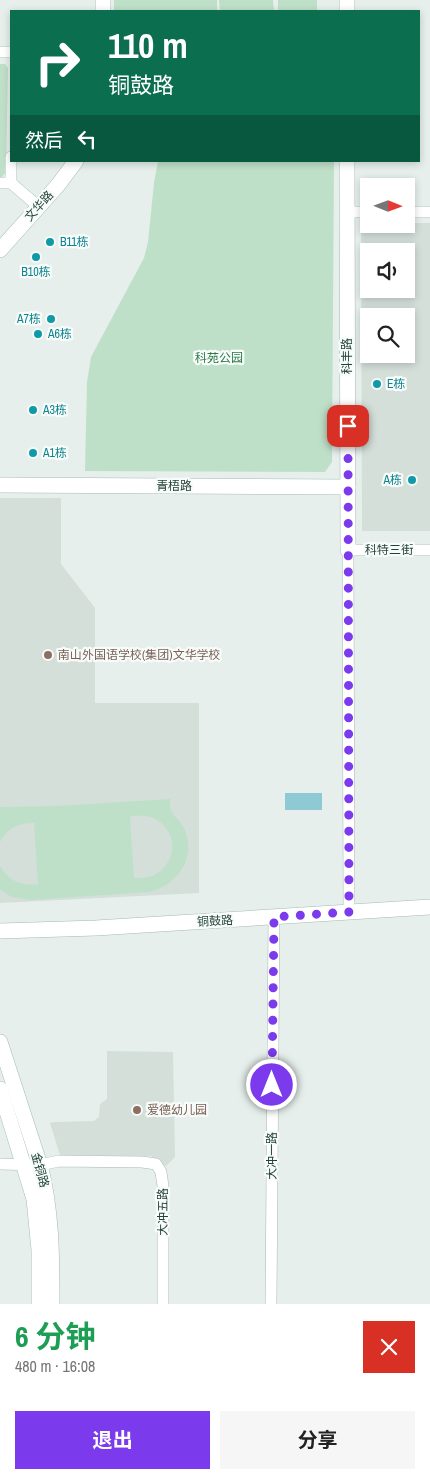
<!DOCTYPE html>
<html lang="zh">
<head>
<meta charset="utf-8">
<style>
	body { margin:0; font-family:"Archivo Narrow","Noto Sans SC",sans-serif; background:#f6f6f6; color:#222; height:100vh; display:flex; flex-direction:column; font-size:19px; white-space:nowrap }
	* { box-sizing:border-box; margin:0 }
	p { font-size:16px; color:#767676 }
	.icon { flex:none; width:28px; height:28px; fill:none; stroke:currentColor; stroke-width:2; stroke-linecap:round; stroke-linejoin:round }
	.map { position:relative; height:1304px; overflow:hidden }
	.drawer { display:flex; flex-direction:column; background:#fff; flex:1 }
	.drawer>* { flex:none }
	.top-card { position:absolute; left:10px; top:10px; width:410px; height:152px; border-radius:0px; box-shadow:0 2px 8px #0003; background:#0b6e4f; color:#fff; overflow:hidden }
	.needle { width:32px; rotate:91deg }
	.controls { position:absolute; left:360px; top:178px; display:grid; gap:10px }
	.controls a { display:grid; place-items:center; width:55px; height:55px; border-radius:0px; background:#fff; box-shadow:0 2px 8px #0003; font-size:25px }
	.pin { position:absolute; display:grid; place-items:center; width:42px; height:42px; color:#fff; margin:-21px; border-radius:10px; box-shadow:0 2px 8px #0006 }
	.me { position:absolute; width:55px; margin:-28px; rotate:0deg; stroke-linejoin:round; filter:drop-shadow(0 0 4px #0008) }
	.turn { display:flex; align-items:center; gap:18px; height:105px; padding:0 15px; font-size:22px }
	.turn .icon { width:65px; height:65px; stroke-width:2.5 }
	.turn b { display:block; font-size:35px; line-height:42px }
	.then { display:flex; align-items:center; height:48px; padding:0 15px; background:#0003; gap:10px; font-size:19px }
	.round { display:grid; place-items:center; flex:none; width:52px; height:52px; border-radius:0px; background:#f6f6f6 }
	.overview { display:flex; align-items:center; justify-content:space-between; height:85px; padding:0 15px }
	h1 { font-size:30px; font-weight:700; line-height:38px; color:#1e9e55 }
	.cta { display:flex; gap:10px; margin-top:auto; padding:10px 15px }
	.cta a { flex:1; height:58px; border-radius:0px; background:#7c3aed; color:#fff; font-size:20px; font-weight:700; line-height:58px; text-align:center }
	.cta a+a { background:#f6f6f6; color:#222 }
	.map>svg:first-child { display:block }
	.built { fill:#d4dfda; fill-rule:evenodd }
	.green { fill:#bfe0c8; fill-rule:evenodd }
	.water { fill:#8ec9d4 }
	.lines { fill:none; stroke-linecap:round; stroke-linejoin:round }
	.street-casing { stroke:#a8b8b2; stroke-width:12 }
	.secondary-casing { stroke:#a4bbb3; stroke-width:16 }
	.street { stroke:#fff; stroke-width:11 }
	.secondary { stroke:#fff; stroke-width:15 }
	.route { stroke:#7c3aed; stroke-width:9; stroke-dasharray:0 16.2 }
	.culture-dot { fill:#0f9aa8; stroke:#f7fbf9; stroke-width:2 }
	.education-dot { fill:#8d6e63; stroke:#f7fbf9; stroke-width:2 }
	.labels { text-anchor:middle; dominant-baseline:central; stroke-width:4.5; stroke-linejoin:round; paint-order:stroke }
	.street-label { font-size:12px; fill:#24423a; stroke:#f7fbf9 }
	.culture-label { font-size:12px; fill:#0d838f; stroke:#f7fbf9; text-anchor:start }
	.park-label { font-size:12px; fill:#2d7a4b; stroke:#f7fbf9 }
	.education-label { font-size:12px; fill:#785e54; stroke:#f7fbf9; text-anchor:start }
</style>
</head>
<body>
<div class="map">
<svg width="430" height="1304" viewBox="0 0 430 1304">
	<rect width="100%" height="100%" fill="#e6efeb"/>
	<g class="built">
		<path d="M361 223H430V531H362ZM369 251H406V289H369ZM369 316H406V354H369Z"/>
		<path d="M0 498H61V564L95 608V703H199V893L0 903Z"/>
		<path d="M107 1051 173 1052 175 1157 166 1166 151 1156 60 1155 50 1123 54 1122 94 1121 99 1117 100 1104 107 1099Z"/>
	</g>
	<g class="green">
		<rect x="114" y="0" width="103" height="11"/>
		<path d="M219 0H273L274 11H220Z"/>
		<rect x="278" y="0" width="39" height="11"/>
		<path d="M0 64H5L8 68 6 172 2 177H0Z"/>
		<path d="M158 161H334L332 462 325 472 85 471 87 382 91 357 144 258 148 242 154 183Z"/>
		<path d="M170 799C170 802 170 808 171 811 174 817 181 821 185 830 196 859 178 885 149 892L30 900 12 897 0 890V866C8 881 22 886 38 884L34 823C19 823 7 828 0 842V807L55 806ZM130 816C138 816 146 815 153 818 177 828 179 861 156 874 149 878 141 878 134 878Z"/>
	</g>
	<rect class="water" x="285" y="793" width="37" height="17"/>
	<g class="lines">
		<g class="street-casing">
			<g id="street">
				<path d="M0 52H11"/>
				<path d="M0 183H11L39 207"/>
				<path d="M11 183V157"/>
				<path d="M346 212H369"/>
				<path d="M406 212H430"/>
				<path d="M349 912 348 550H430"/>
				<path d="M0 1164 40 1165 59 1161 142 1162 156 1164 161 1172 163 1186V1304"/>
				<path d="M271 1304 274 917"/>
			</g>
		</g>
		<g class="secondary-casing">
			<g id="secondary">
				<path d="M103 11V0"/>
				<path d="M347 11V0"/>
				<path d="M347 161 348 550"/>
				<path d="M0 250 58 185 76 161"/>
				<path d="M0 485 348 487"/>
				<path d="M0 931 96 928 430 907"/>
				<path d="M0 1042 40 1165C52 1211 52 1257 52 1304"/>
				<path d="M0 1089 34 1199 39 1250V1304"/>
			</g>
		</g>
		<use href="#street" class="street"/>
		<use href="#secondary" class="secondary"/>
	</g>
	<g class="lines">
		<path class="route" d="M272 1085 274 917 349 912 348 426"/>
	</g>
	<g class="culture-dot">
		<circle cx="50" cy="242" r="5"/>
		<circle cx="36" cy="257" r="5"/>
		<circle cx="51" cy="319" r="5"/>
		<circle cx="38" cy="334" r="5"/>
		<circle cx="377" cy="384" r="5"/>
		<circle cx="33" cy="410" r="5"/>
		<circle cx="33" cy="453" r="5"/>
		<circle cx="412" cy="480" r="5"/>
	</g>
	<g class="education-dot">
		<circle cx="48" cy="655" r="5"/>
		<circle cx="137" cy="1110" r="5"/>
	</g>
	<g class="labels">
		<g class="street-label">
			<text transform="translate(39 206) rotate(-48)">文华路</text>
			<text transform="translate(347 356) rotate(-90)">科丰路</text>
			<text x="174" y="486">青梧路</text>
			<text x="389" y="550">科特三街</text>
			<text transform="translate(215 921) rotate(-3)">铜鼓路</text>
			<text transform="translate(272 1156) rotate(-90)">大冲一路</text>
			<text transform="translate(40 1170) rotate(75)">金铜路</text>
			<text transform="translate(163 1212) rotate(-90)">大冲五路</text>
		</g>
		<g class="culture-label">
			<text x="60" y="242">B11栋</text>
			<text x="36" y="272" text-anchor="middle">B10栋</text>
			<text x="41" y="319" text-anchor="end">A7栋</text>
			<text x="48" y="334">A6栋</text>
			<text x="387" y="384">E栋</text>
			<text x="43" y="410">A3栋</text>
			<text x="43" y="453">A1栋</text>
			<text x="402" y="480" text-anchor="end">A栋</text>
		</g>
		<g class="park-label">
			<text x="219" y="358">科苑公园</text>
		</g>
		<g class="education-label">
			<text x="58" y="655">南山外国语学校(集团)文华学校</text>
			<text x="147" y="1110">爱德幼儿园</text>
		</g>
	</g>
</svg>
<div class="controls">
<a><svg class="needle" viewBox="-14 -14 28 28"><path d="M0-13l5 13h-10z" fill="#e53935"/><path d="M0 13l5-13h-10z" fill="#767676"/></svg></a>
<a><svg class="icon" aria-label="sound" viewBox="0 0 24 24"><path d="M4 9h4l5-4v14l-5-4H4zM17 9q2 3 0 6"/></svg></a>
<a><svg class="icon" aria-label="search" viewBox="0 0 24 24"><circle cx="10" cy="10" r="6"/><path d="M15 15l6 6"/></svg></a>
</div>
<div class="pin" style="left:348px;top:426px;background:#d93025"><svg class="icon" aria-label="arrive" viewBox="0 0 24 24"><path d="M6 21V4h12l-3 4 3 4H6"/></svg></div>
<svg class="me" style="left:272px;top:1085px" viewBox="-20 -20 40 40"><circle r="17" fill="#7c3aed" stroke="#fff" stroke-width="3"/><path d="M0-11L8 9 0 5-8 9z" fill="#fff"/></svg>
<div class="top-card">
<div class="turn"><svg class="icon" aria-label="right" viewBox="0 0 24 24"><path d="M7 20v-9h11M14 6l5 5-5 5"/></svg><div><b>110 m</b>铜鼓路</div></div>
<div class="then">然后<svg class="icon" aria-label="left" viewBox="0 0 24 24"><path d="M17 20v-9H6M10 6l-5 5 5 5"/></svg></div>
</div>
</div>
<section class="drawer">
<div class="overview"><div><h1>6 分钟</h1><p>480 m · 16:08</p></div><a class="round" style="background:#d93025;color:#fff"><svg class="icon" aria-label="close" viewBox="0 0 24 24"><path d="M6 6l12 12M18 6L6 18"/></svg></a></div>
<div class="cta"><a>退出</a><a>分享</a></div>
</section>
</body>
</html>
